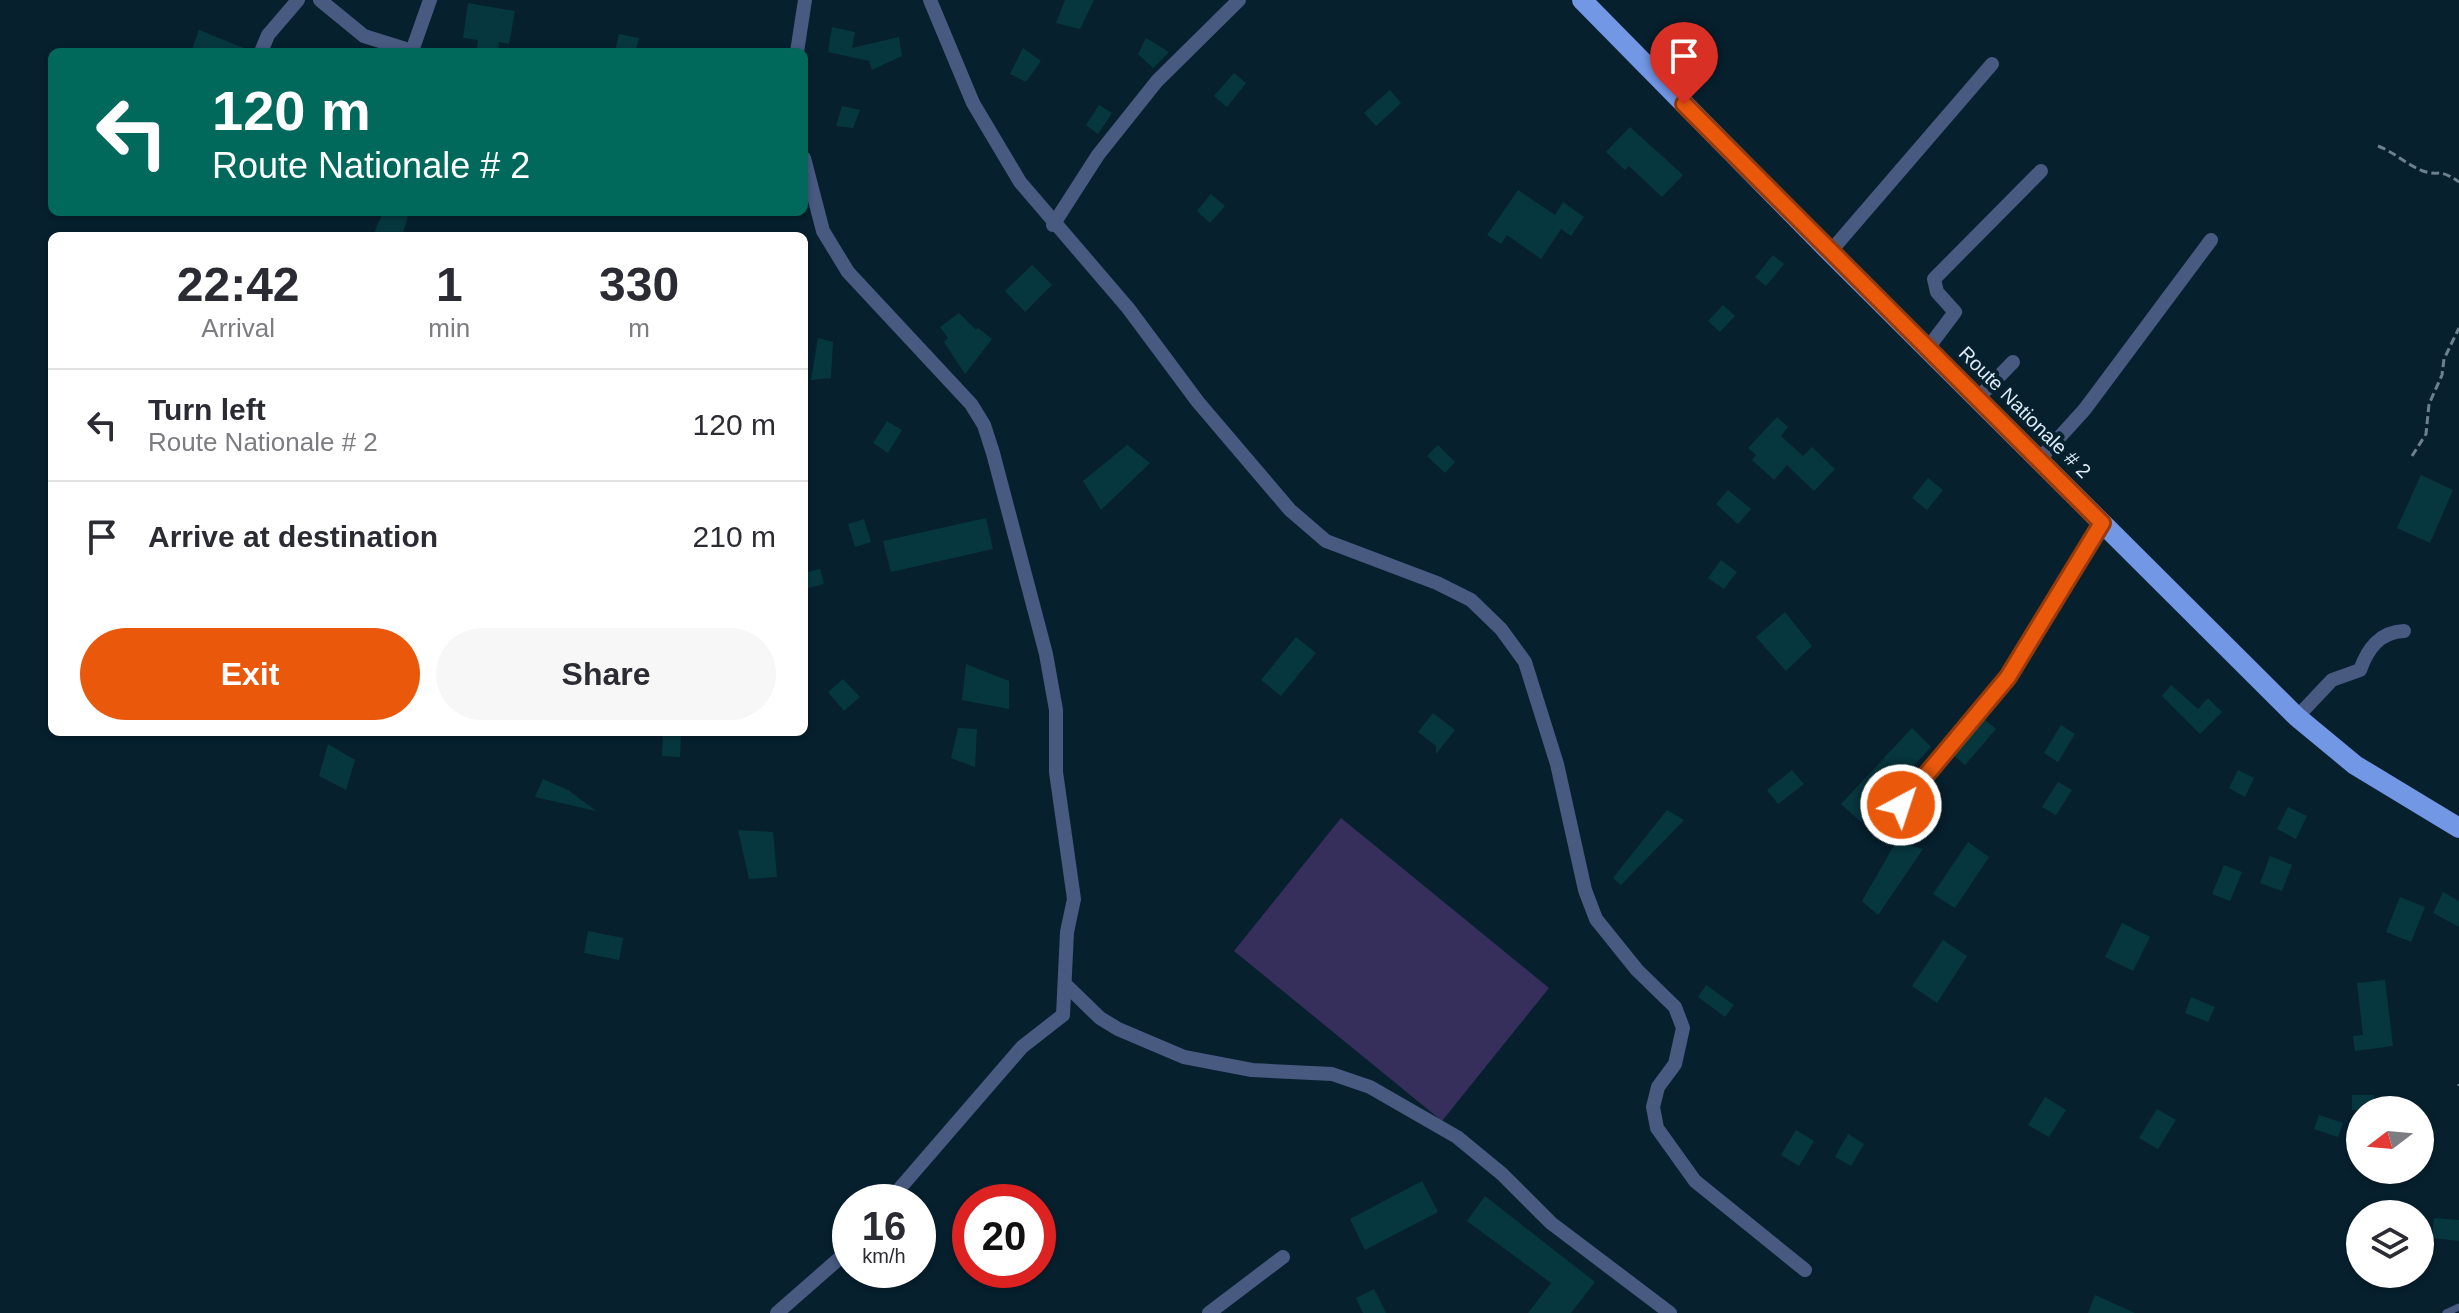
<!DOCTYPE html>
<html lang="en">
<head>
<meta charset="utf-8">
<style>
	body { margin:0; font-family:Helvetica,sans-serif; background:#f7f7f7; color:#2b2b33; height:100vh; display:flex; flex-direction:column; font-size:30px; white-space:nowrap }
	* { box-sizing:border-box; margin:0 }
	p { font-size:26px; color:#7c7c81 }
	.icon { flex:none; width:44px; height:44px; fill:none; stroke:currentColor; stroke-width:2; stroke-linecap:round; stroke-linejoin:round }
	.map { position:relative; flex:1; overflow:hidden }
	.panel { position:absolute; left:48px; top:232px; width:760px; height:504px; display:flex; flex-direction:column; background:#fff; border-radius:12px; box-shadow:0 2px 6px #0004 }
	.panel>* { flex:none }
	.top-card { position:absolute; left:48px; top:48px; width:760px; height:168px; border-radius:12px; box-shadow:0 2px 6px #0004; background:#00695c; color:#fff; overflow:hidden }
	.needle { width:52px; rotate:254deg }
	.controls { position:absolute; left:2346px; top:1096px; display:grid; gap:16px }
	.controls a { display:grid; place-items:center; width:88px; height:88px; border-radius:50%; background:#fff; box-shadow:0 2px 6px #0004; font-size:40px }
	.speed { position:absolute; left:832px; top:1184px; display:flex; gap:16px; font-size:40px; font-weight:700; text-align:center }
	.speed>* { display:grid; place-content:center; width:104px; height:104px; border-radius:50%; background:#fff; box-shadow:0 2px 6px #0004; line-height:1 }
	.speed small { font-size:20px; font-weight:400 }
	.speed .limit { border:12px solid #d22; background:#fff; color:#111 }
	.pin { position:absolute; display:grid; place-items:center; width:68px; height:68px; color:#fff; margin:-82px -34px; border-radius:50% 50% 50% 0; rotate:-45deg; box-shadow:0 0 8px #0007 }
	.pin .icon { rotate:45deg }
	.me { position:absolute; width:88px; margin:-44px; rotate:40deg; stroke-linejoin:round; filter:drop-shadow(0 0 6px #0008) }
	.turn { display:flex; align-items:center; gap:28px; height:168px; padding:0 32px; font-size:36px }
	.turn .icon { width:104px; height:104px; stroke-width:2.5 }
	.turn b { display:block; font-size:56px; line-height:68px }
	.eta { display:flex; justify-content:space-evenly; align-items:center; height:136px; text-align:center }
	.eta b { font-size:48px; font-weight:600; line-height:56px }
	.cta { display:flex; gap:16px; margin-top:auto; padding:16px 32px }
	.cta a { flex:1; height:92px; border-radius:48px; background:#ea580c; color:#fff; font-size:32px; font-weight:600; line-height:92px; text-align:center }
	.cta a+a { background:#f7f7f7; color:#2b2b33 }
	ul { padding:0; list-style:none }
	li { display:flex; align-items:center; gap:24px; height:112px; padding:0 32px; border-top:2px solid #e1e1e2 }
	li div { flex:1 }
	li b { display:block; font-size:30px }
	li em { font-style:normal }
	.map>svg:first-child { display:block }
	.green { fill:#372f5b }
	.building { fill:#06373f }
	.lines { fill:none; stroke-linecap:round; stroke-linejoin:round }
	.path { stroke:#6c818d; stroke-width:3; stroke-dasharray:8 4; stroke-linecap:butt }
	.lane { stroke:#485a80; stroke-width:7 }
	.street { stroke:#485a80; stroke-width:14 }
	.primary { stroke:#7297e5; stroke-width:20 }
	.route-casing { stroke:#983908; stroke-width:20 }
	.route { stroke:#ea580c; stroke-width:14 }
	.labels { text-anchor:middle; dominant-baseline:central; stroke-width:8; stroke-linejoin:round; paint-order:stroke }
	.street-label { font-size:20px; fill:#dcebf5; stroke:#06202e }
</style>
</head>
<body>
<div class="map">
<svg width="2459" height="1313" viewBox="0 0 2459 1313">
	<rect width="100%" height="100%" fill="#06202e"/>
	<path class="green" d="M1341 818 1549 988 1442 1121 1234 951Z"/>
	<g class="building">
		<path d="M1065 0H1094L1080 29 1056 23Z"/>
		<path d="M468 3 515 11 509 44 499 42 498 51 477 48 478 40 463 38Z"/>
		<path d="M832 27 855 32 852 48 899 37 902 56 872 70 869 61 828 52Z"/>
		<path d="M199 30 251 51V52H191Z"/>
		<path d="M619 34 639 38 635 52H615Z"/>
		<path d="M1146 38 1169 52 1153 68 1138 54Z"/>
		<path d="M1023 48 1041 61 1026 82 1010 74Z"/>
		<path d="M1234 73 1246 83 1227 107 1214 96Z"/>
		<path d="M1390 90 1401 103 1376 126 1364 113Z"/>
		<path d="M1099 105 1112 113 1098 134 1086 125Z"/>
		<path d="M842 106 860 110 853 128 836 126Z"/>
		<path d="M1630 127 1683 175 1662 197 1629 166 1625 170 1606 152Z"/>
		<path d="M1518 190 1555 215 1563 202 1584 217 1571 236 1561 229 1541 259 1507 235 1501 244 1487 235Z"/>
		<path d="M1211 194 1225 206 1210 223 1197 211Z"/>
		<path d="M383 212H409L402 236H373Z"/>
		<path d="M1773 255 1784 264 1766 286 1755 277Z"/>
		<path d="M1032 265 1052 285 1025 312 1005 291Z"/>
		<path d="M1723 305 1735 316 1720 332 1708 321Z"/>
		<path d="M959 313 976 330 978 328 992 339 965 374 944 342 948 338 940 327Z"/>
		<path d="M818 338 833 342 831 378 811 380Z"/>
		<path d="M1777 417 1788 427 1781 436 1803 456 1812 447 1835 469 1814 491 1787 465 1774 480 1752 460 1756 455 1748 448Z"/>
		<path d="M887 421 902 430 888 453 873 443Z"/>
		<path d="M1127 445 1150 463 1101 510 1083 481Z"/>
		<path d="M1438 445 1455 462 1445 473 1427 456Z"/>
		<path d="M2421 475 2453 490 2430 543 2397 528Z"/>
		<path d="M1928 478 1943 490 1927 510 1912 498Z"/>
		<path d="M1728 490 1751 509 1738 524 1716 504Z"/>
		<path d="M986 518 993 549 891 572 883 541Z"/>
		<path d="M864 519 871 542 855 547 848 524Z"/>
		<path d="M1721 560 1737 572 1724 589 1708 578Z"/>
		<path d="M820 569 824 584 804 589V573Z"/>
		<path d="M1785 612 1812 646 1786 671 1756 637Z"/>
		<path d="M1296 637 1316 653 1281 696 1261 680Z"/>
		<path d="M966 664 1009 681V709L962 700Z"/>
		<path d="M843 679 860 697 844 711 828 692Z"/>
		<path d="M2171 685 2198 709 2208 698 2222 712 2200 734 2162 696Z"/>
		<path d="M1433 713 1455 730 1436 754V746L1418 732Z"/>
		<path d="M1983 718 1996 729 1965 765 1952 754Z"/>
		<path d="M2061 725 2075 734 2058 762 2044 753Z"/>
		<path d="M958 728 977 729 975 767 951 758Z"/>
		<path d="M1912 728 1931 747 1861 822 1841 804Z"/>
		<path d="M663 732H681L680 757 662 756Z"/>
		<path d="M328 744 355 760 346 790 319 776Z"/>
		<path d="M1792 770 1804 784 1778 804 1767 790Z"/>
		<path d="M2238 770 2254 778 2245 797 2229 788Z"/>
		<path d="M543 779 568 790 596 811 535 797Z"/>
		<path d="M2058 782 2072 790 2056 815 2042 807Z"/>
		<path d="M2288 807 2307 816 2296 839 2277 829Z"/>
		<path d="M1667 810 1684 820 1621 885 1613 878Z"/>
		<path d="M738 830 773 832 777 877 749 879Z"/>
		<path d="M1896 842 1923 849 1878 915 1862 901Z"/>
		<path d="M1968 842 1989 857 1955 908 1933 894Z"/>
		<path d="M2270 856 2292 865 2282 891 2260 883Z"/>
		<path d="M2224 865 2242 872 2230 901 2212 894Z"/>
		<path d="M2443 892 2459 901V927L2433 913Z"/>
		<path d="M2400 897 2425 907 2411 942 2386 932Z"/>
		<path d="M2122 923 2150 937 2133 971 2105 957Z"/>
		<path d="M588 931 623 938 619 960 584 953Z"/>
		<path d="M1943 940 1967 956 1937 1003 1912 986Z"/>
		<path d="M2385 980 2393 1046 2355 1051 2353 1036 2363 1035 2357 983Z"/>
		<path d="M1706 985 1734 1005 1725 1017 1698 997Z"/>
		<path d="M2191 997 2215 1007 2208 1022 2185 1013Z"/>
		<rect x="2352" y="1095" width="22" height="15"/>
		<path d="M2045 1097 2066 1110 2049 1137 2028 1125Z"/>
		<path d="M2157 1109 2176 1120 2158 1149 2139 1138Z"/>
		<path d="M2319 1115 2343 1123 2338 1137 2314 1129Z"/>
		<path d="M1796 1130 1814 1141 1799 1166 1781 1155Z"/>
		<path d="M1848 1134 1864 1144 1851 1166 1835 1157Z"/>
		<path d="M1422 1181 1438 1212 1365 1250 1350 1219Z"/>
		<path d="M1485 1196 1595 1282 1571 1313H1528L1551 1283 1467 1221Z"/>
		<path d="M2434 1218 2459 1220V1241L2432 1238Z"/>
		<path d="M1374 1289 1386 1313H1363L1356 1298Z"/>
		<path d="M2095 1295 2135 1313H2088Z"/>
	</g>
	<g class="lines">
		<g class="path">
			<path d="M2378 146C2394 152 2407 165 2423 171 2440 177 2437 167 2459 182"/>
			<path d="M2412 456 2426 434 2429 404 2442 375 2444 359 2459 328"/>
			<path d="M2459 1086V1084"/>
		</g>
		<g class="lane">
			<path d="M1901 805 2008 677 2100 525"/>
			<path d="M2446 1313 2459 1307"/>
		</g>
		<g class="street">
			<path d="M320 0 364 36 412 51 430 0"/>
			<path d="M930 0 973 103 1020 182 1128 308 1198 402 1290 510 1326 541 1437 583 1471 600 1501 629 1525 662 1557 764 1585 890 1596 919 1637 970 1675 1007 1683 1028 1675 1064 1658 1087 1653 1107 1657 1128 1695 1181 1805 1270"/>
			<path d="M261 52 268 35 298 0"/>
			<path d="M797 52 805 0"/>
			<path d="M804 158 823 231 848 272 971 404 984 425 993 453 1046 654 1056 710V772L1074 899 1067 932 1063 1015 1022 1047 888 1202"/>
			<path d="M1053 225 1098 155 1157 81 1239 0"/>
			<path d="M1830 252 1992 64"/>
			<path d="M1928 348 1955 312 1937 292 1934 279 2041 171"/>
			<path d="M1977 399 2013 362"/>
			<path d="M2038 461 2085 409 2211 240"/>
			<path d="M2297 717 2332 680 2360 670C2368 648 2380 632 2404 631"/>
			<path d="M1066 985 1100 1018 1118 1029 1184 1057 1252 1070 1332 1074 1370 1087 1457 1137 1502 1174 1551 1223 1670 1313"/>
			<path d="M777 1313 850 1249"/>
			<path d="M1209 1313 1283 1257"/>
		</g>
		<path class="primary" d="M1582 0 1830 252 2297 717 2355 765 2459 828"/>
	</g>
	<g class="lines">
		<g class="route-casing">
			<path id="route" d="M1684 104 2102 523 2008 677 1901 805"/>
		</g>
		<use href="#route" class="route"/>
	</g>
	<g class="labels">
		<g class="street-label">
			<text transform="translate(2025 412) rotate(45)">Route Nationale # 2</text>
		</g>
	</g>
</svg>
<div class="controls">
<a><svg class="needle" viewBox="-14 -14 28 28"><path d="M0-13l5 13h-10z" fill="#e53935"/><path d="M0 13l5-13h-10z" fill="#7c7c81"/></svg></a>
<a><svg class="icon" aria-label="layers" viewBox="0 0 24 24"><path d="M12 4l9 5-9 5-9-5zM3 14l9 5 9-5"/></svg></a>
</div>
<div class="speed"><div>16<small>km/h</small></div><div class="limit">20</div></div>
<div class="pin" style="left:1684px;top:104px;background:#d93025"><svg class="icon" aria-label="arrive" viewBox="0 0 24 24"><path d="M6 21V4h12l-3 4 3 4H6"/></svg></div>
<svg class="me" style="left:1901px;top:805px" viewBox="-20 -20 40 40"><circle r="17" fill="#ea580c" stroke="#fff" stroke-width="3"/><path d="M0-11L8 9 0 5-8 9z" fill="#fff"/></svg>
<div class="top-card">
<div class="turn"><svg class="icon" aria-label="left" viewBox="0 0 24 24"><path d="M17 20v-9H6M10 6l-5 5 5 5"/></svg><div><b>120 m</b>Route Nationale # 2</div></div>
</div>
<section class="panel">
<div class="eta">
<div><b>22:42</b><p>Arrival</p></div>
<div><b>1</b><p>min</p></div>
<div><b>330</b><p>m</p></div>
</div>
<ul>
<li><svg class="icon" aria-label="left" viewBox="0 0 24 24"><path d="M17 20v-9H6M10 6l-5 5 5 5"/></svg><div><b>Turn left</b><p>Route Nationale # 2</p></div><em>120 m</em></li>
<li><svg class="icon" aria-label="arrive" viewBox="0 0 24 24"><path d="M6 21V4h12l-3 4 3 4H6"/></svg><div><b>Arrive at destination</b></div><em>210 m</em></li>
</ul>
<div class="cta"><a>Exit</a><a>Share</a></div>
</section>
</div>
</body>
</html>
